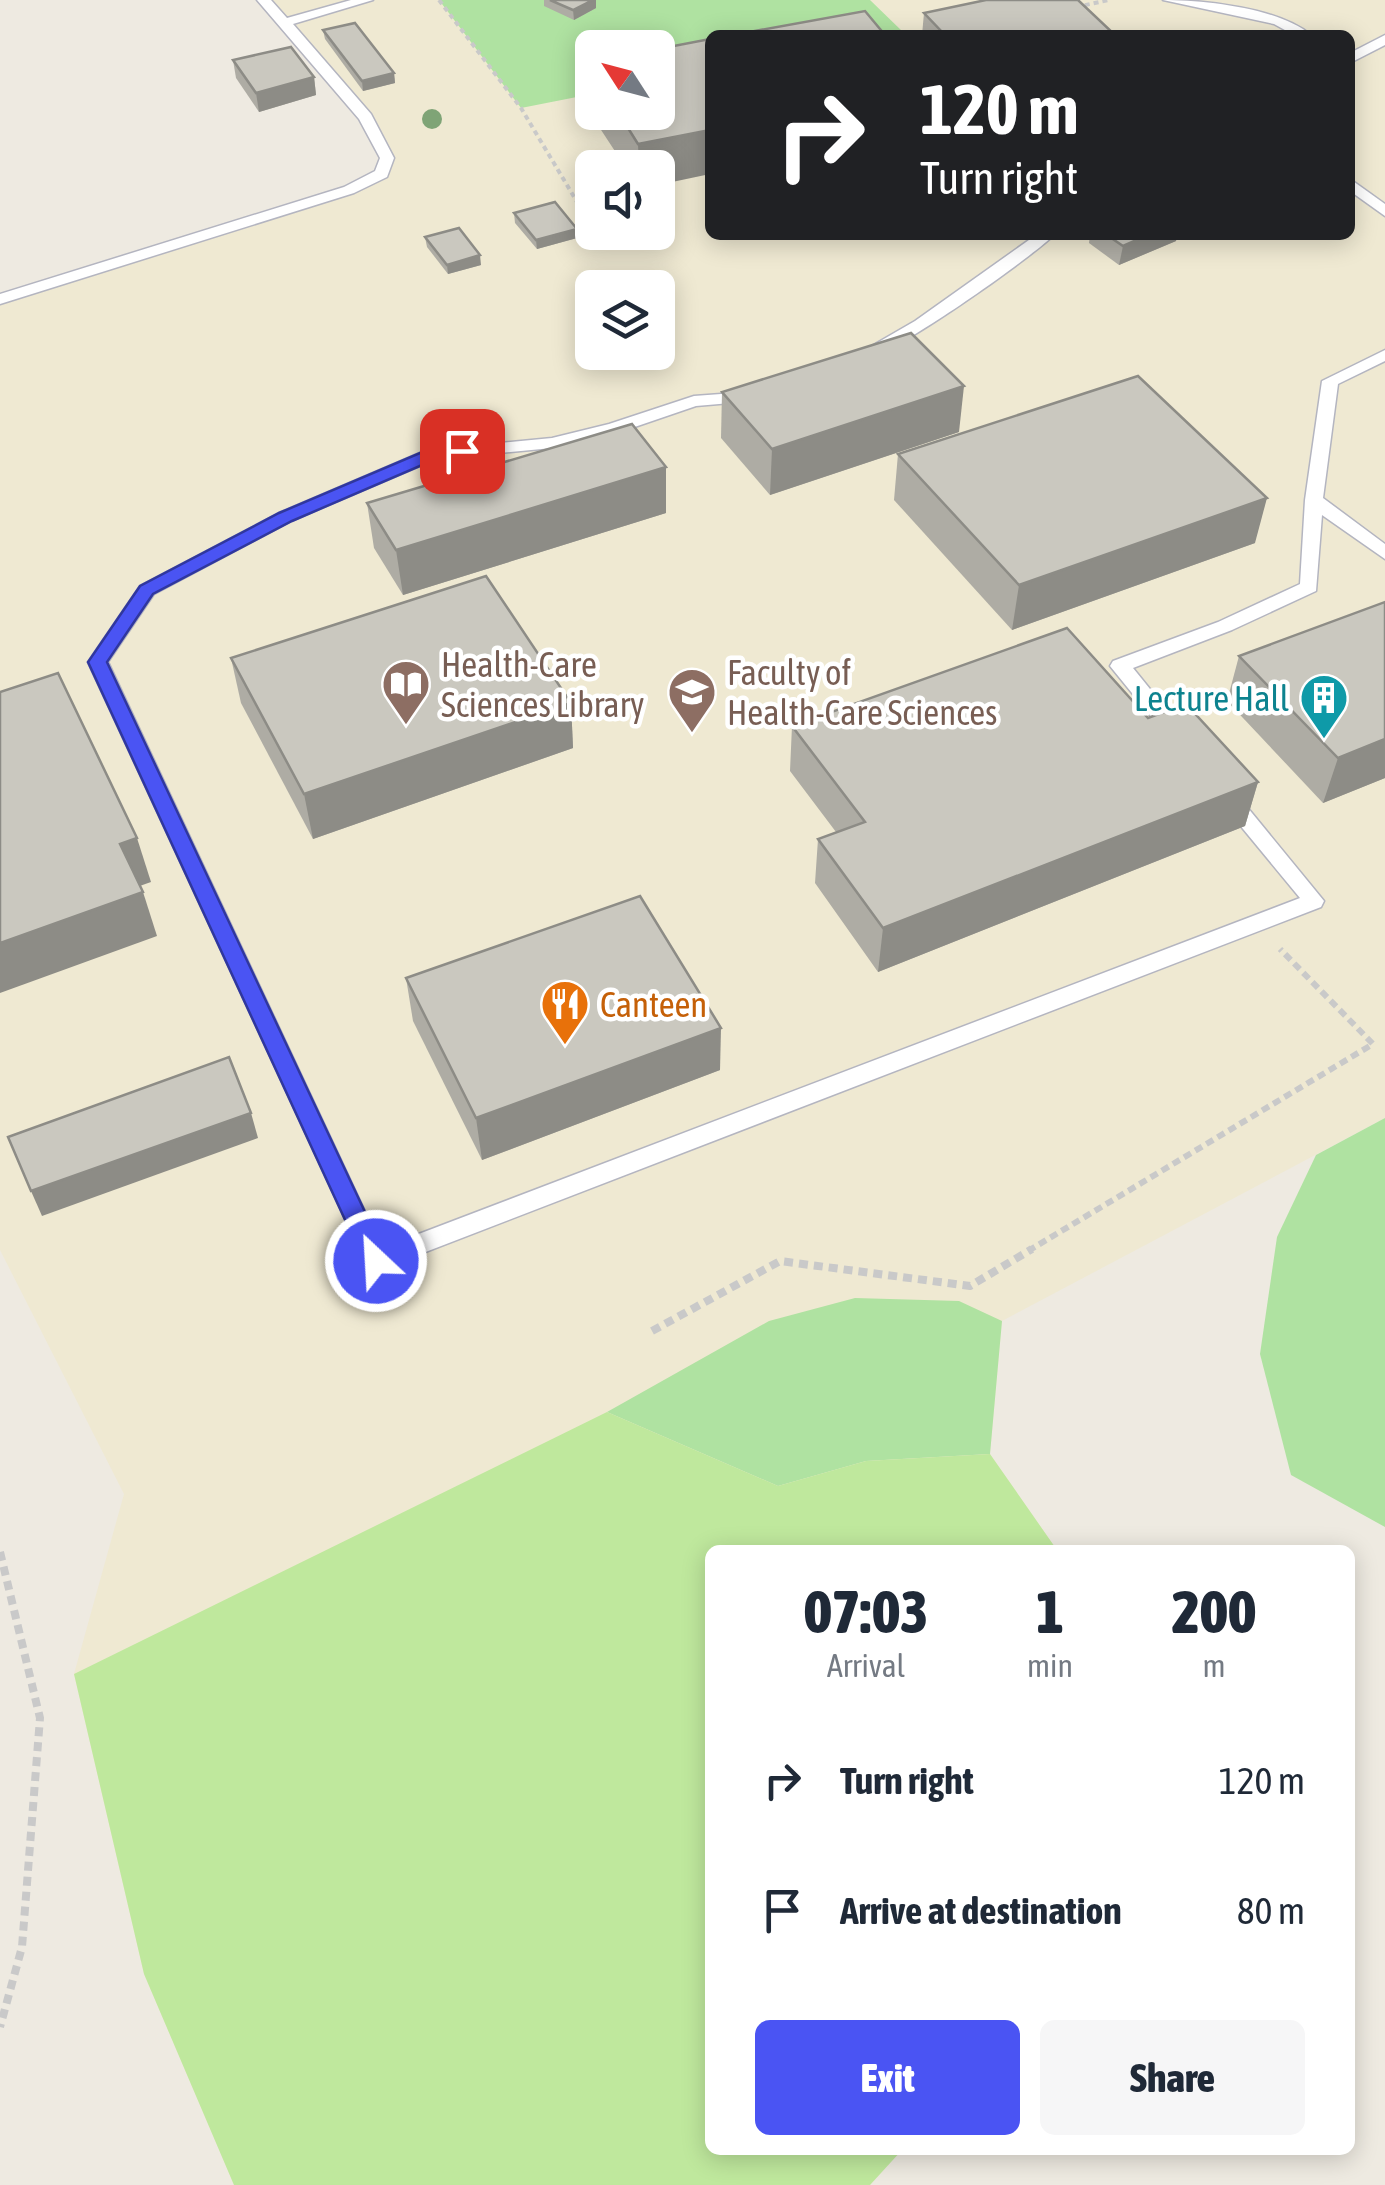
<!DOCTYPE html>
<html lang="en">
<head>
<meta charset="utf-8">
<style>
	body { margin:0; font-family:"Asap Condensed",sans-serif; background:#f6f6f7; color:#1f2937; height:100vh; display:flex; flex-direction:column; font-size:38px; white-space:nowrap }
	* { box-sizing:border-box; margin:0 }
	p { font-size:32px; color:#747a83 }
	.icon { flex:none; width:55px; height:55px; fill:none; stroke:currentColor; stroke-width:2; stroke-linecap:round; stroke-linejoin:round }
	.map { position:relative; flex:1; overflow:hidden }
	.side { position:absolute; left:705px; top:1545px; width:650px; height:610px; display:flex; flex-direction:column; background:#fff; border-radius:15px; box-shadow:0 5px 25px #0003 }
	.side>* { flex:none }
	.top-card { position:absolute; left:705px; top:30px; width:650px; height:210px; border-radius:15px; box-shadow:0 5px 25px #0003; background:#202124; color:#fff; overflow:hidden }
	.needle { width:65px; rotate:306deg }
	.buttons { position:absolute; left:575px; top:30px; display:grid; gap:20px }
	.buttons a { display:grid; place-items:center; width:100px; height:100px; border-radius:15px; background:#fff; box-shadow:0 5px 25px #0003; font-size:50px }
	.pin { position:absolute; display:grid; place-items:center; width:85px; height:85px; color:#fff; margin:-42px; border-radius:20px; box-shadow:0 5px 15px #0006 }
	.me { position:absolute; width:110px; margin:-55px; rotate:335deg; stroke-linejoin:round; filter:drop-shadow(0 0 8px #0008) }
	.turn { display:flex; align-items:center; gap:35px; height:210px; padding:0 50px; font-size:45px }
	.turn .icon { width:130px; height:130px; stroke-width:2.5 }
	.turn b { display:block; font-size:70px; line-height:85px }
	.eta { display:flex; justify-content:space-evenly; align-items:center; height:170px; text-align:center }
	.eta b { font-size:60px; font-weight:800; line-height:70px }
	.action { display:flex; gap:20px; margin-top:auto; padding:20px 50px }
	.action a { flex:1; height:115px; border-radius:15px; background:#4a54f3; color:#fff; font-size:40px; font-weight:800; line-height:115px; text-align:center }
	.action a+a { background:#f6f6f7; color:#1f2937 }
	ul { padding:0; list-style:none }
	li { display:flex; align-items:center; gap:30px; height:130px; padding:0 50px }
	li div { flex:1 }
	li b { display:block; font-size:38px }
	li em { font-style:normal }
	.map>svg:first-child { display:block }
	.education { fill:#efe9d2; fill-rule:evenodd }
	.green { fill:#afe2a1 }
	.pitch { fill:#bfe89d }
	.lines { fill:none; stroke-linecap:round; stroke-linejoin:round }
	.lane-casing { stroke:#b4b5c0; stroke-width:3 }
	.path-far2 { stroke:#c9c9c9; stroke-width:4; stroke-dasharray:5 4; stroke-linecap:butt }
	.path-far1 { stroke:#c9c9c9; stroke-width:6; stroke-dasharray:8 5; stroke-linecap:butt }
	.path { stroke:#c9c9c9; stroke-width:8; stroke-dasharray:9 6; stroke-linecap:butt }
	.lane { fill:#fff; fill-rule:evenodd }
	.tree { fill:#7fa476 }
	.wall { fill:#aeaca4 }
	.shaded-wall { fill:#8d8c86 }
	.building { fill:#cac8bf; stroke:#8d8c86; stroke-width:2.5 }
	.route { fill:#4a54f3; stroke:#30379e; stroke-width:2.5 }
	.labels { text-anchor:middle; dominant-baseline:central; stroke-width:9; stroke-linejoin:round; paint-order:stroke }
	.education-label { font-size:35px; fill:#785e54; stroke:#fff; text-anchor:start }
	.culture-label { font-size:35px; fill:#0d838f; stroke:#fff; text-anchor:end }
	.food-label { font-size:35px; fill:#c56008; stroke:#fff; text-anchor:start }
</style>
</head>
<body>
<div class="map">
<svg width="1385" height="2185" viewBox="0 0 1385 2185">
	<rect width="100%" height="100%" fill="#eeeae1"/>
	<path class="education" d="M264 0H1385V1118L1002 1321 990 1454 1057 1550H710V2150H902L870 2185H234L144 1974 74 1674 124 1494 0 1250V299L349 190 382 174 387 158 366 117ZM710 35H1350V235H710ZM592 48H658V112H592ZM592 168H658V232H592ZM592 288H658V352H592Z"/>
	<g class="green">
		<path d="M439 0H870L902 31 883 35H710V70L658 81V48H592V94L521 108Z"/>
		<path d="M1385 1118V1527L1291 1475 1260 1354 1277 1237 1316 1155Z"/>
		<path d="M855 1298 959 1301 1002 1321 990 1454 866 1461 778 1486 607 1412 769 1321Z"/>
	</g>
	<path class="pitch" d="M607 1412 778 1486 866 1461 990 1454 1057 1550H710V2150H902L870 2185H234L144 1974 74 1674Z"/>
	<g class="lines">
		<g class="lane-casing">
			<g id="lane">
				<path d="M257 0H271L287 18 351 0H373L293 24 371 114 394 158 387 177 354 193 0 304V294L344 187 375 171 380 158 359 119Z"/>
				<path d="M1163 0C1205 0 1279 8 1311 35H1294L1274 24Z"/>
				<path d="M1385 35V45L1350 63V53Z"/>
				<path d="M1350 179 1385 204V216L1350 191Z"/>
				<path d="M1036 235H1054C1033 256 892 357 870 355V347L915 321Z"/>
				<path d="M1385 350V361L1338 384 1323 498 1385 544V559L1322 515 1316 591 1232 630 1133 668 1188 736 1178 743 1171 741 1110 666 1113 661 1218 622 1300 584 1305 500 1322 381Z"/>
				<path d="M748 392 754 393V401L696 406 620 432 552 448 436 459 291 521 154 594 108 662 382 1248 1300 898 1220 801 1217 796 1220 791H1234L1324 901 1321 907 384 1268 376 1271 368 1268 88 662 140 586 279 513 427 450 552 438 609 424 694 396Z"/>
			</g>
		</g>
		<g class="path-far2">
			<path d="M439 0 521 108 586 217"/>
			<path d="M1076 7 1109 0"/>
		</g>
		<path class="path-far1" d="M1028 1251 1373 1044 1280 949"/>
		<g class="path">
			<path d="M652 1331 780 1261 970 1286 1032 1249"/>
			<path d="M0 1552 40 1718 22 1947 0 2027"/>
		</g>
		<use href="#lane" class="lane"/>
	</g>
	<circle class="tree" cx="432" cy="119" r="10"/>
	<g class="wall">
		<path d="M544 0H596V8L574 20 544 6Z"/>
		<path d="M924 13 1115 35H922Z"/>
		<path d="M323 30 394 73 395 83 363 91 325 39Z"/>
		<path d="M233 60 314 77 316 95 259 112 236 78Z"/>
		<path d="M592 61V112H658V168H626L586 107 585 63Z"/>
		<path d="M514 213 577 238 537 249 515 223Z"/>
		<path d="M1090 235H1177L1176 241 1119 265 1089 243Z"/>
		<path d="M425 237 481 265 448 274 427 247Z"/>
		<path d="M722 392 959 432 770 495 721 438Z"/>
		<path d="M898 454 1255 543 1012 630 894 500Z"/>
		<path d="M367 503 666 513 403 595 374 548Z"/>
		<path d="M1239 656 1385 778 1323 803 1227 701Z"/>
		<path d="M231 658 571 703 573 748 313 839 241 703Z"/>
		<path d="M1148 718 1258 782 1245 826 878 972 815 883 818 839 836 832 790 771 792 726Z"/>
		<path d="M406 978 720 1070 482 1160 413 1021Z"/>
	</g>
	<g class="shaded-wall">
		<path d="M593 0H596V8L574 20 573 10Z"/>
		<path d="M394 73 395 83 363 91 362 81Z"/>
		<path d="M314 77 316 95 259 112 256 93Z"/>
		<path d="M710 130V174L658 185V168H639L638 144Z"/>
		<path d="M577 229V238L537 249 536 240Z"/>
		<path d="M1148 235H1177L1176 241 1119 265 1123 246Z"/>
		<path d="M480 255 481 265 448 274 447 265Z"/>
		<path d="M964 386 959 432 770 495 772 449Z"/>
		<path d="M666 467V513L403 595 396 550Z"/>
		<path d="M1267 498 1255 543 1012 630 1019 585Z"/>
		<path d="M571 703 573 748 313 839 304 794Z"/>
		<path d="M1385 739V778L1323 803 1338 758Z"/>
		<path d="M1258 782 1245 826 878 972 883 928Z"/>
		<path d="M137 838 151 882 134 888 120 844Z"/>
		<path d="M143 892 157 936 0 993V943Z"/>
		<path d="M721 1028 720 1070 482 1160 476 1118Z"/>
		<path d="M251 1113 258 1138 42 1216 31 1191Z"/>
	</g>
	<g class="building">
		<path d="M550 0H593L573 10Z"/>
		<path d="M986 0H1078L1115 35H945L924 13Z"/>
		<path d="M865 11 885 35H733Z"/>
		<path d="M355 23 394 73 362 81 323 30Z"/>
		<path d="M710 39V130L638 144 618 112H658V49Z"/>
		<path d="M291 47 314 77 256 93 233 60Z"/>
		<path d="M592 61V75L585 63Z"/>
		<path d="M555 202 577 229 536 240 514 213Z"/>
		<path d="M459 228 480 255 447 265 425 237Z"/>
		<path d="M1107 235H1148L1123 246Z"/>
		<path d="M911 333 964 386 772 449 722 392Z"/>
		<path d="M1138 376 1267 498 1019 585 898 454Z"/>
		<path d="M632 424 666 467 396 550 367 503Z"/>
		<path d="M486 576 571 703 304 794 231 658Z"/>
		<path d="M1385 602V739L1338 758 1239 656Z"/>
		<path d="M1067 628 1148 718 1186 704 1258 782 883 928 818 839 865 822 792 726Z"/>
		<path d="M58 673 137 838 120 844 143 892 0 943V692Z"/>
		<path d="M640 896 721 1028 476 1118 406 978Z"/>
		<path d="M229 1057 251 1113 31 1191 8 1137Z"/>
	</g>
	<path class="route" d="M462 446 468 447V455L436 459 292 521 153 594 107 662 388 1261 385 1268H367L364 1261 88 662 140 586 279 513 427 450Z"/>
	<defs>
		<g id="library-pin" transform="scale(2.5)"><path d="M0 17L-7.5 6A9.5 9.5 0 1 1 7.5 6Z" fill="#8d6e63" stroke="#fff"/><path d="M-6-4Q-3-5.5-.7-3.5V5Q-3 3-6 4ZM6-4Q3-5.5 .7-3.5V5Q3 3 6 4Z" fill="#fff"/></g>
		<g id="university-pin" transform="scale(2.5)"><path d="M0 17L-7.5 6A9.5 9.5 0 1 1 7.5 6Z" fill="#8d6e63" stroke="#fff"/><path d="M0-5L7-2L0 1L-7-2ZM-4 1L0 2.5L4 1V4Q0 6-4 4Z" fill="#fff"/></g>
		<g id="building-pin" transform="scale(2.5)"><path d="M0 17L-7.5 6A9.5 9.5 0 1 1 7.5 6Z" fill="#0f9aa8" stroke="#fff"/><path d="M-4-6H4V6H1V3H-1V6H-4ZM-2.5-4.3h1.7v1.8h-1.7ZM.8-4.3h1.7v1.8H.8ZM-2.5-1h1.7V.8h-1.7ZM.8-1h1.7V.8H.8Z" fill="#fff"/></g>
		<g id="restaurant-pin" transform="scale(2.5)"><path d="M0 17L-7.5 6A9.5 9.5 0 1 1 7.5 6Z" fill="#e8710a" stroke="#fff"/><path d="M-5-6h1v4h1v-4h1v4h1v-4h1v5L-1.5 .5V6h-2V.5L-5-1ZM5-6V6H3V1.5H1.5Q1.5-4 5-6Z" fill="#fff"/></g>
	</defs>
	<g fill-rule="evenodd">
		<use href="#library-pin" x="406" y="684"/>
		<use href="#university-pin" x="692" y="692"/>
		<use href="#building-pin" x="1324" y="698"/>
		<use href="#restaurant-pin" x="565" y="1004"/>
	</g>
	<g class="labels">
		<g class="education-label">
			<text x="441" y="664">Health-Care<tspan x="441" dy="40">Sciences Library</tspan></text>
			<text x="727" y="672">Faculty of<tspan x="727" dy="40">Health-Care Sciences</tspan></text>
		</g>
		<g class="culture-label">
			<text x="1289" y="698">Lecture Hall</text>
		</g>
		<g class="food-label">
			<text x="600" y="1004">Canteen</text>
		</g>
	</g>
</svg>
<div class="buttons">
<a><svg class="needle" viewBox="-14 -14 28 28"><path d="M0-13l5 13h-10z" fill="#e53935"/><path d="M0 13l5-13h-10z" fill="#747a83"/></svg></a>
<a><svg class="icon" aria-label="sound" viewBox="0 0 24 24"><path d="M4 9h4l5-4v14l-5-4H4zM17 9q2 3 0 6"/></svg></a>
<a><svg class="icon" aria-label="layers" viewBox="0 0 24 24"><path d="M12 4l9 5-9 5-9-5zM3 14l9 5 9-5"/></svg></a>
</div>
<div class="pin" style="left:462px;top:451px;background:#d93025"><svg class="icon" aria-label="arrive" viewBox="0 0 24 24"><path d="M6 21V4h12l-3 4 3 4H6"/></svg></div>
<svg class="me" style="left:376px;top:1261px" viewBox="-20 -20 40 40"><circle r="17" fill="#4a54f3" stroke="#fff" stroke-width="3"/><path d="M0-11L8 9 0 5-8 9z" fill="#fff"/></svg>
<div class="top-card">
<div class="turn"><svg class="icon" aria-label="right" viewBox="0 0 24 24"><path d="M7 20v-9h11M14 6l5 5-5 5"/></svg><div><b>120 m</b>Turn right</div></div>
</div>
<section class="side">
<div class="eta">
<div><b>07:03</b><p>Arrival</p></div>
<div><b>1</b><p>min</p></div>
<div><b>200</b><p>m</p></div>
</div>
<ul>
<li><svg class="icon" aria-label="right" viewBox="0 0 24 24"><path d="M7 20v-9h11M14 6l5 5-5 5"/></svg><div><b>Turn right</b></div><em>120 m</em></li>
<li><svg class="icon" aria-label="arrive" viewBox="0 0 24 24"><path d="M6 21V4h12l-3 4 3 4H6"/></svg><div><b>Arrive at destination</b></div><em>80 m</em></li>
</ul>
<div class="action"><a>Exit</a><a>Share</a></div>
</section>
</div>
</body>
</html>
